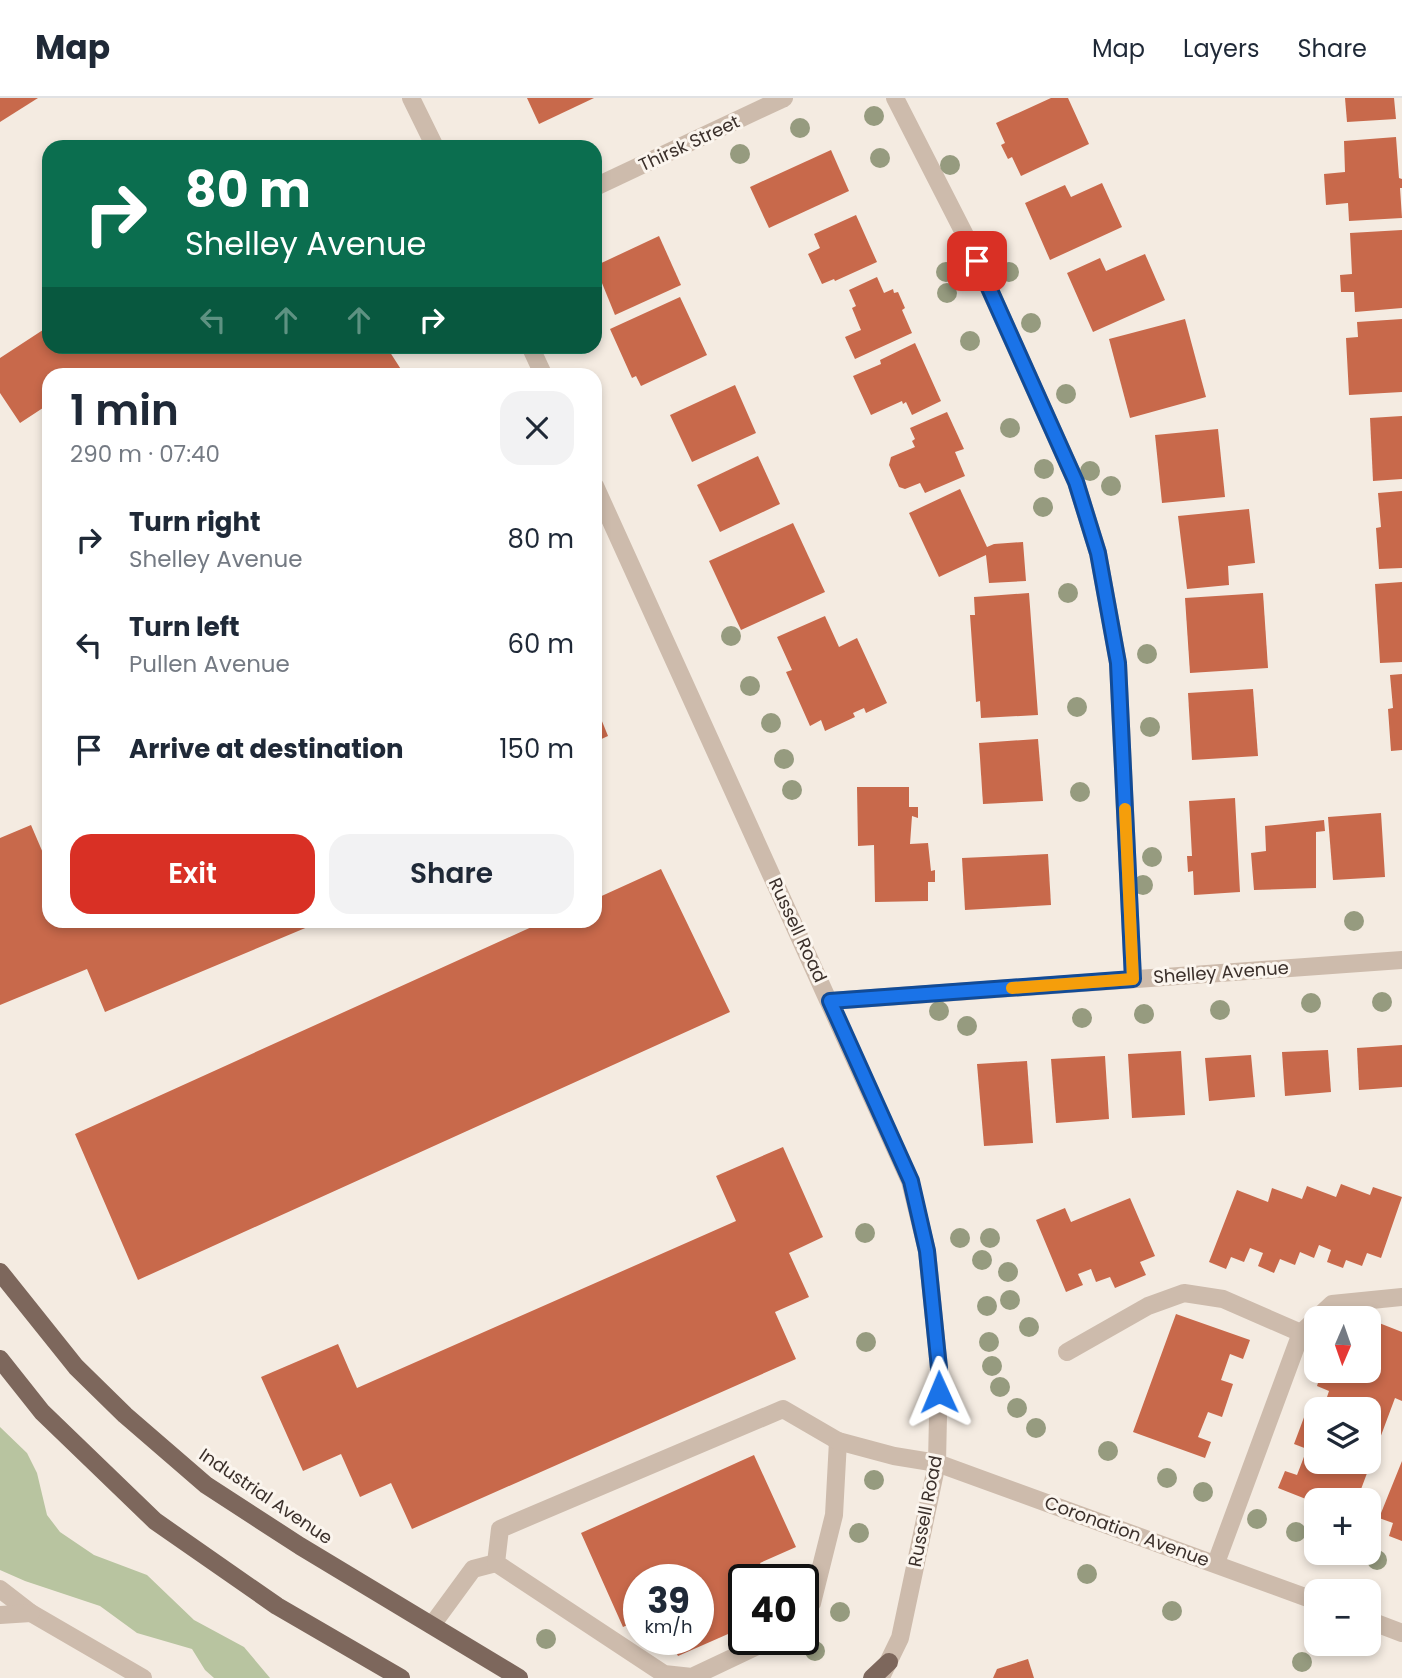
<!DOCTYPE html>
<html lang="en">
<head>
<meta charset="utf-8">
<style>
	body { margin:0; font-family:Poppins,sans-serif; background:#f2f2f3; color:#1f2937; height:100vh; display:flex; flex-direction:column; font-size:26px; white-space:nowrap }
	* { box-sizing:border-box; margin:0 }
	p { font-size:23px; color:#747a83 }
	.icon { flex:none; width:38px; height:38px; fill:none; stroke:currentColor; stroke-width:2; stroke-linecap:round; stroke-linejoin:round }
	.map { position:relative; flex:1; overflow:hidden }
	.panel { position:absolute; left:42px; top:270px; width:560px; height:560px; display:flex; flex-direction:column; background:#fff; border-radius:21px; box-shadow:0 4px 10px #0003 }
	.panel>* { flex:none }
	.banner { position:absolute; left:42px; top:42px; width:560px; height:214px; border-radius:21px; box-shadow:0 4px 10px #0003; background:#0b6e4f; color:#fff; overflow:hidden }
	.needle { width:46px; rotate:182deg }
	.buttons { position:absolute; left:1304px; top:1208px; display:grid; gap:14px }
	.buttons a { display:grid; place-items:center; width:77px; height:77px; border-radius:14px; background:#fff; box-shadow:0 4px 10px #0003; font-size:35px }
	.speed { position:absolute; left:623px; top:1466px; display:flex; gap:14px; font-size:35px; font-weight:700; text-align:center }
	.speed>* { display:grid; place-content:center; width:91px; height:91px; border-radius:50%; background:#fff; box-shadow:0 4px 10px #0003; line-height:1 }
	.speed small { font-size:18px; font-weight:400 }
	.speed .limit { border:4px solid #111; border-radius:10px; background:#fff; color:#111 }
	.pin { position:absolute; display:grid; place-items:center; width:60px; height:60px; color:#fff; margin:-30px; border-radius:14px; box-shadow:0 4px 10px #0006 }
	.me { position:absolute; width:77px; margin:-38px; rotate:359deg; stroke-linejoin:round; filter:drop-shadow(0 0 5px #0008) }
	.turn { display:flex; align-items:center; gap:24px; height:147px; padding:0 28px; font-size:32px }
	.turn .icon { width:91px; height:91px; stroke-width:2.5 }
	.turn b { display:block; font-size:49px; line-height:60px }
	.lanes { display:flex; align-items:center; height:66px; padding:0 28px; background:#0003; justify-content:center; gap:35px; direction:ltr }
	.lanes .off { opacity:.35 }
	.round { display:grid; place-items:center; flex:none; width:74px; height:74px; border-radius:21px; background:#f2f2f3 }
	.overview { display:flex; align-items:center; justify-content:space-between; height:119px; padding:0 28px }
	h1 { font-size:42px; font-weight:600; line-height:52px }
	.cta { display:flex; gap:14px; margin-top:auto; padding:14px 28px }
	.cta a { flex:1; height:80px; border-radius:21px; background:#d93025; color:#fff; font-size:28px; font-weight:600; line-height:80px; text-align:center }
	.cta a+a { background:#f2f2f3; color:#1f2937 }
	ul { padding:0; list-style:none }
	li { display:flex; align-items:center; gap:21px; height:105px; padding:0 28px }
	li div { flex:1 }
	li b { display:block; font-size:26px }
	li em { font-style:normal }
	header { display:flex; align-items:center; gap:42px; box-sizing:border-box; height:98px; padding:0 35px; background:#fff; border-bottom:2px solid #e0e1e3 }
	header strong { font-size:33px }
	nav { display:flex; gap:38px; margin-inline-start:auto; font-size:24px }
	.map>svg:first-child { display:block }
	.green { fill:#b8c4a0 }
	.building { fill:#c8694b }
	.lines { fill:none; stroke-linecap:round; stroke-linejoin:round }
	.minor { stroke:#cdbbac; stroke-width:18 }
	.major { stroke:#7d675c; stroke-width:18 }
	.tree { fill:#969b7f }
	.route-casing { stroke:#114b97; stroke-width:18 }
	.route { stroke:#1a73e8; stroke-width:12 }
	.slow { stroke:#f59e0b; stroke-width:12 }
	.labels { text-anchor:middle; dominant-baseline:central; stroke-width:6; stroke-linejoin:round; paint-order:stroke }
	.street-label { font-size:18px; fill:#3b302b; stroke:#fbf5ee }
</style>
</head>
<body>
<header>
<strong>Map</strong>
<nav><a>Map</a><a>Layers</a><a>Share</a></nav>
</header>
<div class="map">
<svg width="1402" height="1580" viewBox="0 0 1402 1580">
	<rect width="100%" height="100%" fill="#f4ebe1"/>
	<path class="green" d="M0 1329 27 1355 37 1375 47 1417 60 1434 94 1457 147 1477 194 1522 244 1549 270 1580H214L205 1572 192 1551 137 1535 100 1508 25 1483 0 1472Z"/>
	<g class="building">
		<path d="M0 0H38L0 24Z"/>
		<path d="M527 0H594L539 26Z"/>
		<path d="M1051 0H1068L1089 46 1021 78 1012 59 1008 61 1001 47 1005 45 996 25Z"/>
		<path d="M1345 0H1394L1396 21 1347 24Z"/>
		<path d="M1396 39 1399 80 1402 81V90H1400L1402 120 1349 123 1348 105 1326 107 1324 76 1345 74 1344 43Z"/>
		<path d="M831 52 849 93 769 130 750 89Z"/>
		<path d="M1102 85 1122 129 1050 162 1025 105 1065 87 1071 99Z"/>
		<path d="M856 117 877 164 835 183 834 181 822 186 808 156 820 150 814 136Z"/>
		<path d="M1402 132V210L1355 214 1354 194H1341L1340 177 1352 176 1350 135Z"/>
		<path d="M659 138 681 187 615 217 595 168Z"/>
		<path d="M1145 156 1165 202 1093 234 1067 175 1100 160 1106 173Z"/>
		<path d="M877 179 884 195 893 191 894 195 898 194 905 210 902 212 912 235 855 261 845 239 861 232 852 210 856 208 849 192Z"/>
		<path d="M680 199 707 257 641 288 636 278 632 280 610 231Z"/>
		<path d="M1185 221 1206 299 1130 320 1109 241Z"/>
		<path d="M1402 221V294L1349 297 1346 240 1358 239 1357 224Z"/>
		<path d="M49 228V248H386L404 276H49V306L20 325 0 295V260Z"/>
		<path d="M915 245 941 303 912 317 906 304 903 306 902 303 871 317 853 278 881 266 880 262Z"/>
		<path d="M735 287 756 335 692 364 670 317Z"/>
		<path d="M947 314 964 351 955 354 965 378 925 395 920 385 905 391 899 389 889 367 891 359 915 349 912 343 915 341 910 330Z"/>
		<path d="M1402 318V381L1373 383 1370 320Z"/>
		<path d="M1218 331 1225 399 1162 405 1155 337Z"/>
		<path d="M758 358 780 406 720 434 697 387Z"/>
		<path d="M960 391 987 449 994 446 1023 444 1026 483 989 485 986 457 939 479 909 415Z"/>
		<path d="M1402 393V470L1379 471 1376 430 1381 429 1378 395Z"/>
		<path d="M1249 411 1255 465 1228 468 1229 487 1187 491 1178 418Z"/>
		<path d="M793 425 825 494 741 532 709 463Z"/>
		<path d="M1402 484V564L1380 565 1375 486Z"/>
		<path d="M1029 495 1038 617 981 620 980 603 976 604 973 560 970 517H975L974 499Z"/>
		<path d="M1263 495 1268 570 1190 575 1185 500Z"/>
		<path d="M825 518 839 549 857 540 887 605 866 615 864 610 853 615 855 619 825 633 821 622 810 628 786 574 792 572 777 539Z"/>
		<path d="M1402 576V652L1391 653 1388 611 1393 610 1390 577Z"/>
		<path d="M1253 591 1258 658 1192 662 1188 595Z"/>
		<path d="M595 606 608 638 595 644Z"/>
		<path d="M1038 641 1043 703 983 706 979 645Z"/>
		<path d="M857 689H909V709H918V720L912 718 910 746 928 745 931 773 935 772V784H928V803L875 804 874 747 858 748Z"/>
		<path d="M1235 700 1240 794 1194 797 1193 773 1188 774 1187 758H1192L1189 703Z"/>
		<path d="M1381 715 1385 779 1333 782 1328 719Z"/>
		<path d="M1324 722 1325 733 1316 734V790L1254 792 1251 755 1266 753 1265 728Z"/>
		<path d="M31 727 49 769V822L322 823 105 914 87 871 0 907V740Z"/>
		<path d="M1048 756 1051 807 965 812 962 760Z"/>
		<path d="M661 771 730 914 138 1182 75 1036 547 822H595V801Z"/>
		<path d="M1402 947V989L1359 992 1357 950Z"/>
		<path d="M1328 952 1331 994 1285 998 1282 954Z"/>
		<path d="M1181 953 1185 1017 1132 1020 1128 956Z"/>
		<path d="M1251 957 1255 999 1209 1003 1205 960Z"/>
		<path d="M1105 958 1109 1021 1056 1025 1051 961Z"/>
		<path d="M1027 963 1033 1045 984 1048 977 966Z"/>
		<path d="M783 1049 823 1139 789 1155 809 1199 775 1214 796 1261 412 1431 391 1385 360 1399 341 1356 303 1373 261 1279 338 1246 357 1290 736 1123 716 1078Z"/>
		<path d="M1341 1086 1370 1097 1373 1089 1402 1099 1381 1160 1367 1155 1362 1168 1346 1162 1343 1170 1327 1164 1331 1152 1319 1147 1314 1160 1300 1154 1295 1167 1280 1161 1274 1175 1258 1168 1263 1155 1250 1150 1244 1164 1231 1159 1226 1171 1209 1164 1237 1092 1268 1104 1272 1090 1302 1101 1307 1088 1336 1099Z"/>
		<path d="M1130 1100 1155 1158 1140 1164 1146 1177 1115 1190 1110 1179 1096 1184 1091 1171 1078 1176 1083 1187 1066 1194 1036 1122 1065 1110 1071 1124Z"/>
		<path d="M1176 1216 1250 1242 1243 1261 1230 1256 1221 1282 1233 1286 1222 1319 1208 1314 1198 1339 1211 1344 1205 1360 1133 1334Z"/>
		<path d="M1374 1223 1402 1234V1303L1395 1300 1357 1402H1316V1405L1278 1390 1285 1373 1297 1377 1307 1351 1294 1346 1306 1314 1316 1318V1363H1368V1311H1323L1329 1293 1317 1288 1322 1272 1351 1283 1355 1272H1368V1237Z"/>
		<path d="M754 1357 796 1449 760 1465 768 1482H744V1529L678 1558 670 1542H698V1482H639V1522L623 1529 581 1435Z"/>
		<path d="M1402 1363V1443L1389 1438 1393 1425 1379 1420Z"/>
		<path d="M1028 1561 1034 1580H993L997 1571Z"/>
	</g>
	<g class="lines">
		<g class="minor">
			<path d="M411 0 435 49"/>
			<path d="M895 0 966 139 1076 384 1098 455 1118 565 1133 881"/>
			<path d="M595 89 784 0"/>
			<path d="M530 248 543 276"/>
			<path d="M595 388 910 1083 927 1153 939 1270 937 1365 900 1540 882 1577"/>
			<path d="M830 903 1402 862"/>
			<path d="M1317 1220 1332 1206 1402 1199"/>
			<path d="M1067 1254 1148 1208 1184 1195 1223 1201 1301 1235"/>
			<path d="M1216 1465 1301 1235 1316 1221"/>
			<path d="M0 1491 31 1515 143 1580"/>
			<path d="M0 1517 31 1515"/>
			<path d="M803 1519 812 1505 834 1417 838 1343"/>
			<path d="M1368 1522 1402 1535"/>
			<path d="M432 1527 473 1471 496 1465"/>
			<path d="M770 1542 692 1579 664 1576 496 1465 500 1431 783 1311 838 1343 894 1358 937 1365 1316 1503"/>
		</g>
		<g class="major">
			<path d="M0 1174 76 1269 125 1317 206 1387 300 1448 519 1580"/>
			<path d="M0 1261 42 1314 155 1423 277 1508 401 1580"/>
			<path d="M872 1580 889 1564"/>
		</g>
	</g>
	<g class="tree">
		<circle cx="874" cy="18" r="10"/>
		<circle cx="800" cy="30" r="10"/>
		<circle cx="740" cy="56" r="10"/>
		<circle cx="880" cy="60" r="10"/>
		<circle cx="950" cy="67" r="10"/>
		<circle cx="946" cy="174" r="10"/>
		<circle cx="1009" cy="174" r="10"/>
		<circle cx="947" cy="195" r="10"/>
		<circle cx="1031" cy="225" r="10"/>
		<circle cx="970" cy="243" r="10"/>
		<circle cx="1066" cy="296" r="10"/>
		<circle cx="1010" cy="330" r="10"/>
		<circle cx="1044" cy="371" r="10"/>
		<circle cx="1090" cy="373" r="10"/>
		<circle cx="1111" cy="388" r="10"/>
		<circle cx="1043" cy="409" r="10"/>
		<circle cx="1068" cy="495" r="10"/>
		<circle cx="731" cy="538" r="10"/>
		<circle cx="1147" cy="556" r="10"/>
		<circle cx="750" cy="588" r="10"/>
		<circle cx="1077" cy="609" r="10"/>
		<circle cx="771" cy="625" r="10"/>
		<circle cx="1150" cy="629" r="10"/>
		<circle cx="784" cy="661" r="10"/>
		<circle cx="792" cy="692" r="10"/>
		<circle cx="1080" cy="694" r="10"/>
		<circle cx="1152" cy="759" r="10"/>
		<circle cx="1143" cy="787" r="10"/>
		<circle cx="1354" cy="823" r="10"/>
		<circle cx="1382" cy="904" r="10"/>
		<circle cx="1311" cy="905" r="10"/>
		<circle cx="1220" cy="912" r="10"/>
		<circle cx="939" cy="913" r="10"/>
		<circle cx="1144" cy="916" r="10"/>
		<circle cx="1082" cy="920" r="10"/>
		<circle cx="967" cy="928" r="10"/>
		<circle cx="865" cy="1135" r="10"/>
		<circle cx="960" cy="1140" r="10"/>
		<circle cx="990" cy="1140" r="10"/>
		<circle cx="982" cy="1162" r="10"/>
		<circle cx="1008" cy="1174" r="10"/>
		<circle cx="1010" cy="1202" r="10"/>
		<circle cx="987" cy="1208" r="10"/>
		<circle cx="1029" cy="1229" r="10"/>
		<circle cx="866" cy="1244" r="10"/>
		<circle cx="989" cy="1244" r="10"/>
		<circle cx="992" cy="1268" r="10"/>
		<circle cx="1000" cy="1289" r="10"/>
		<circle cx="1017" cy="1310" r="10"/>
		<circle cx="1036" cy="1330" r="10"/>
		<circle cx="1108" cy="1353" r="10"/>
		<circle cx="1167" cy="1380" r="10"/>
		<circle cx="874" cy="1382" r="10"/>
		<circle cx="1203" cy="1394" r="10"/>
		<circle cx="1257" cy="1421" r="10"/>
		<circle cx="1296" cy="1434" r="10"/>
		<circle cx="859" cy="1435" r="10"/>
		<circle cx="1377" cy="1462" r="10"/>
		<circle cx="1087" cy="1476" r="10"/>
		<circle cx="1172" cy="1513" r="10"/>
		<circle cx="840" cy="1514" r="10"/>
		<circle cx="546" cy="1541" r="10"/>
		<circle cx="815" cy="1553" r="10"/>
		<circle cx="1302" cy="1564" r="10"/>
	</g>
	<g class="lines">
		<g class="route-casing">
			<path id="route" d="M939 1294V1270L927 1153 911 1083 830 903 1133 881 1118 565 1098 455 1076 384 977 163"/>
		</g>
		<use href="#route" class="route"/>
		<path class="slow" d="M1012 890 1133 881 1125 711"/>
	</g>
	<g class="labels">
		<g class="street-label">
			<text transform="translate(689 45) rotate(-25)">Thirsk Street</text>
			<text transform="translate(798 832) rotate(65)">Russell Road</text>
			<text transform="translate(1221 874) rotate(-4)">Shelley Avenue</text>
			<text transform="translate(266 1398) rotate(34)">Industrial Avenue</text>
			<text transform="translate(925 1413) rotate(-79)">Russell Road</text>
			<text transform="translate(1127 1433) rotate(20)">Coronation Avenue</text>
		</g>
	</g>
</svg>
<div class="buttons">
<a><svg class="needle" viewBox="-14 -14 28 28"><path d="M0-13l5 13h-10z" fill="#e53935"/><path d="M0 13l5-13h-10z" fill="#747a83"/></svg></a>
<a><svg class="icon" aria-label="layers" viewBox="0 0 24 24"><path d="M12 4l9 5-9 5-9-5zM3 14l9 5 9-5"/></svg></a>
<a>+</a>
<a>−</a>
</div>
<div class="speed"><div>39<small>km/h</small></div><div class="limit">40</div></div>
<div class="pin" style="left:977px;top:163px;background:#d93025"><svg class="icon" aria-label="arrive" viewBox="0 0 24 24"><path d="M6 21V4h12l-3 4 3 4H6"/></svg></div>
<svg class="me" style="left:939px;top:1294px" viewBox="-20 -20 40 40"><path d="M0-17L14 15 0 8-14 15z" fill="#1a73e8" stroke="#fff" stroke-width="4"/></svg>
<div class="banner">
<div class="turn"><svg class="icon" aria-label="right" viewBox="0 0 24 24"><path d="M7 20v-9h11M14 6l5 5-5 5"/></svg><div><b>80 m</b>Shelley Avenue</div></div>
<div class="lanes"><svg class="icon off" aria-label="left" viewBox="0 0 24 24"><path d="M17 20v-9H6M10 6l-5 5 5 5"/></svg><svg class="icon off" aria-label="ahead" viewBox="0 0 24 24"><path d="M12 20V5M6 11l6-6 6 6"/></svg><svg class="icon off" aria-label="ahead" viewBox="0 0 24 24"><path d="M12 20V5M6 11l6-6 6 6"/></svg><svg class="icon" aria-label="right" viewBox="0 0 24 24"><path d="M7 20v-9h11M14 6l5 5-5 5"/></svg></div>
</div>
<section class="panel">
<div class="overview"><div><h1>1 min</h1><p>290 m · 07:40</p></div><a class="round"><svg class="icon" aria-label="close" viewBox="0 0 24 24"><path d="M6 6l12 12M18 6L6 18"/></svg></a></div>
<ul>
<li><svg class="icon" aria-label="right" viewBox="0 0 24 24"><path d="M7 20v-9h11M14 6l5 5-5 5"/></svg><div><b>Turn right</b><p>Shelley Avenue</p></div><em>80 m</em></li>
<li><svg class="icon" aria-label="left" viewBox="0 0 24 24"><path d="M17 20v-9H6M10 6l-5 5 5 5"/></svg><div><b>Turn left</b><p>Pullen Avenue</p></div><em>60 m</em></li>
<li><svg class="icon" aria-label="arrive" viewBox="0 0 24 24"><path d="M6 21V4h12l-3 4 3 4H6"/></svg><div><b>Arrive at destination</b></div><em>150 m</em></li>
</ul>
<div class="cta"><a>Exit</a><a>Share</a></div>
</section>
</div>
</body>
</html>
